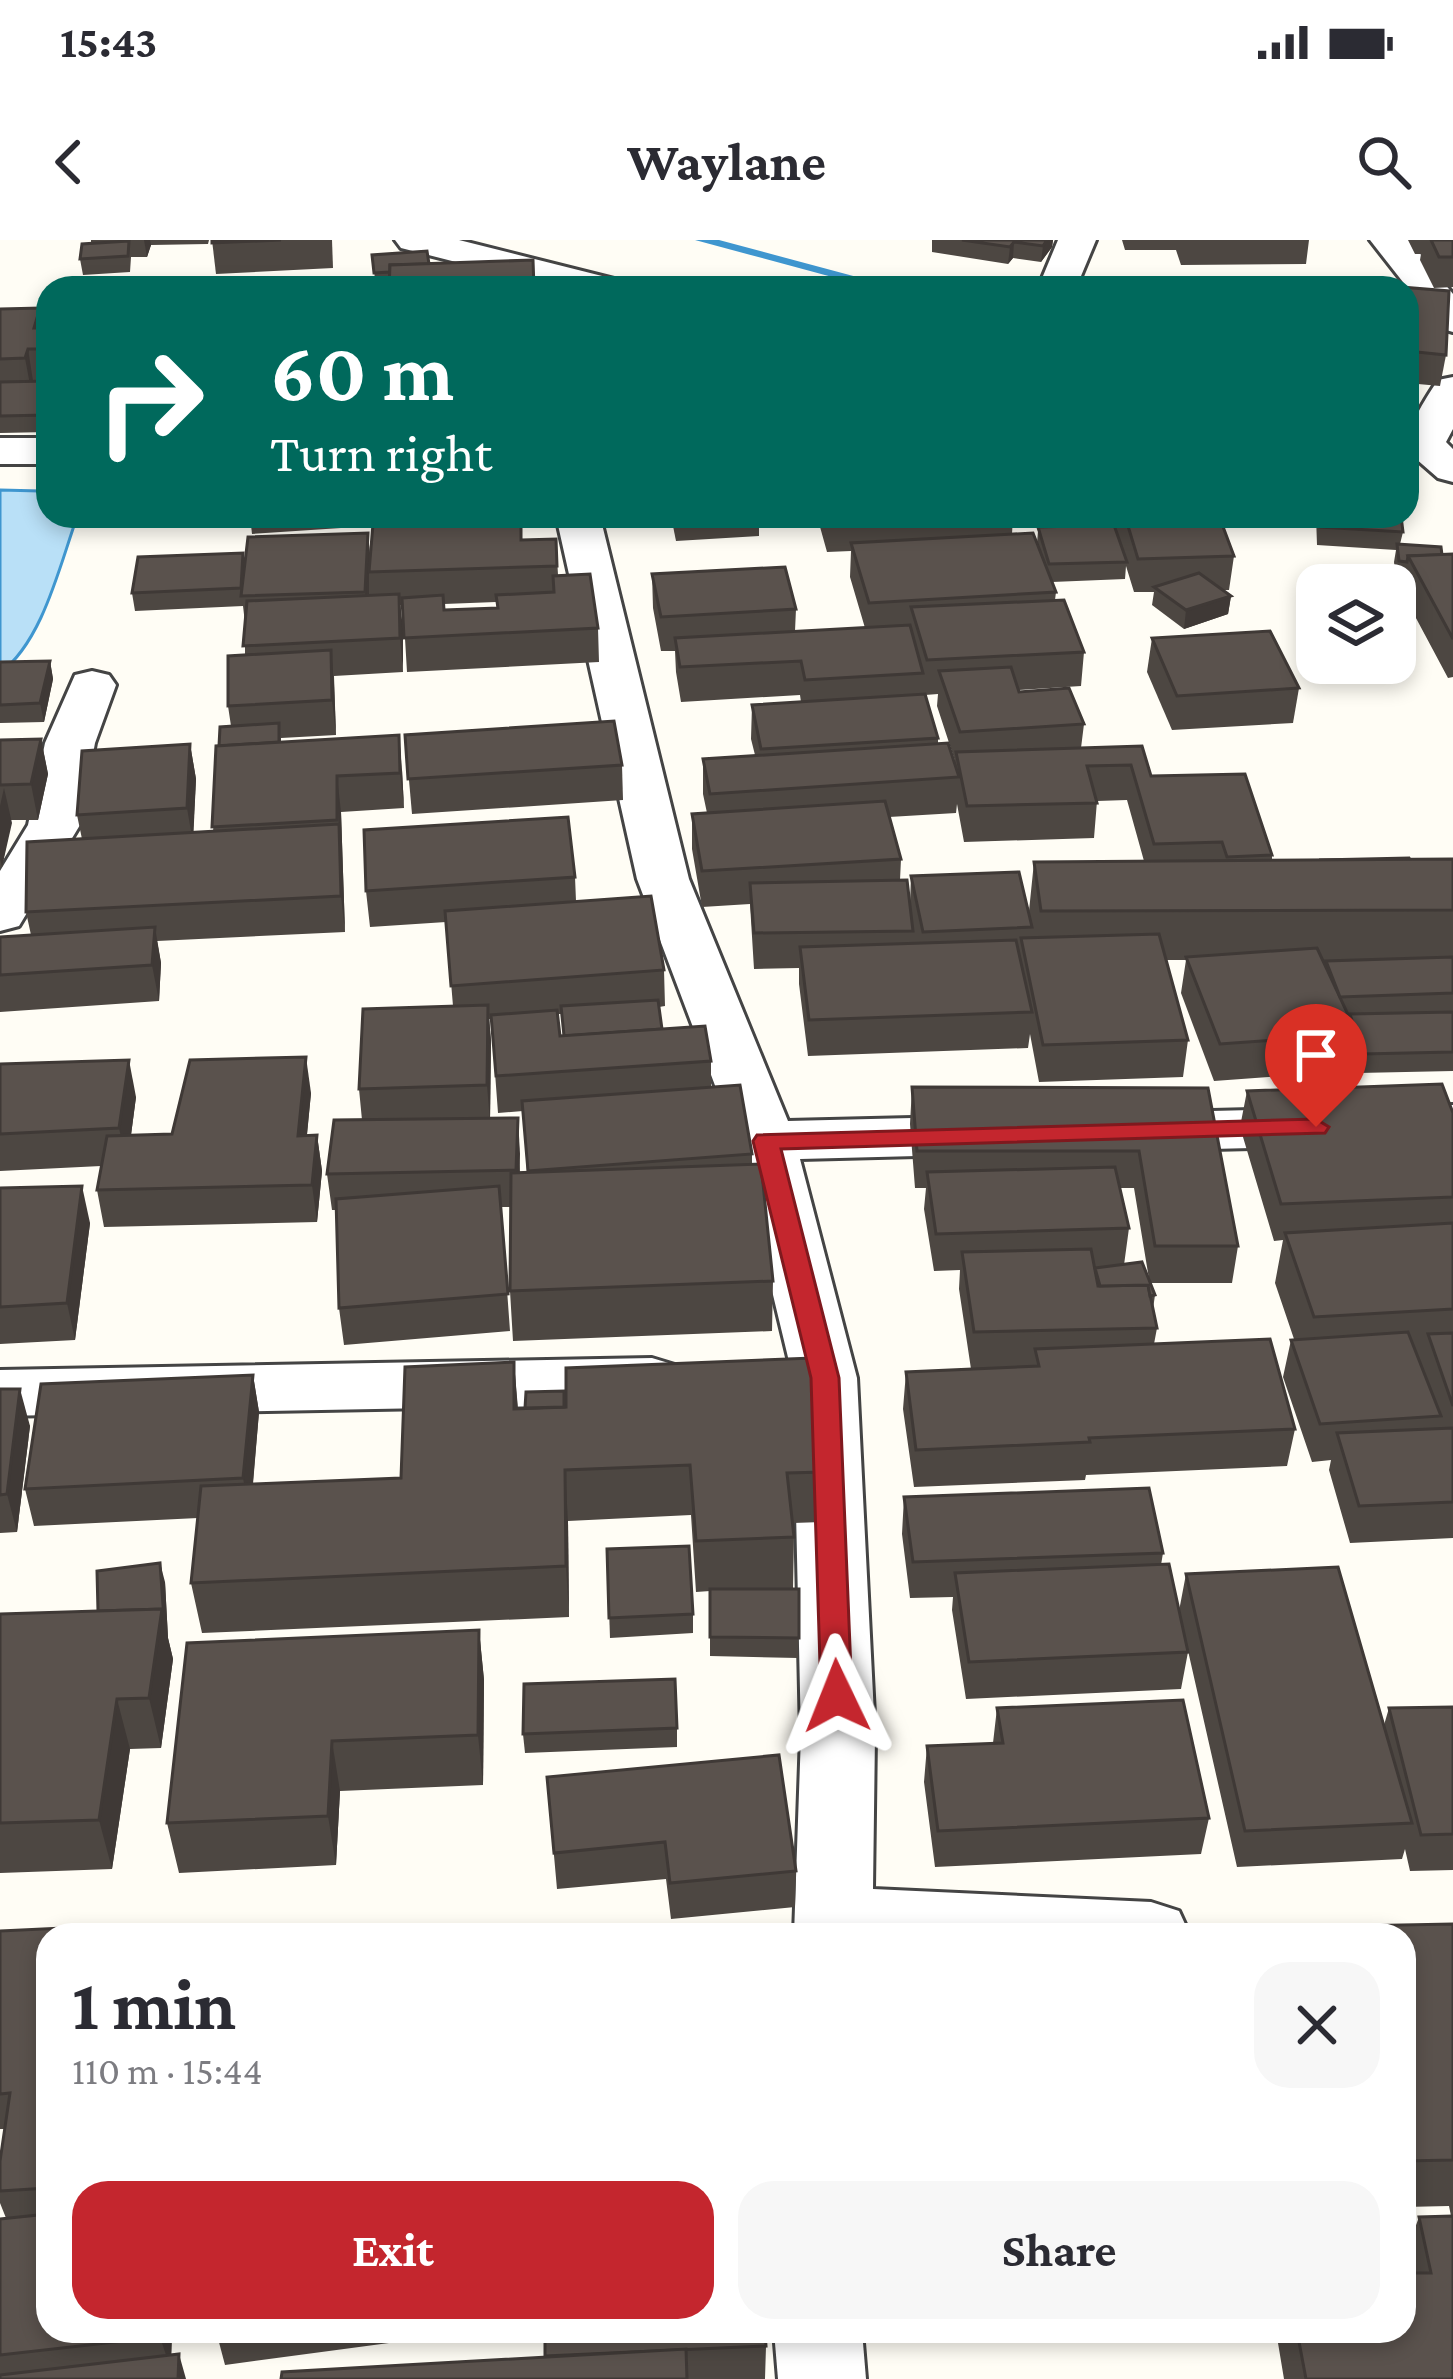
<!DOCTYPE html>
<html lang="en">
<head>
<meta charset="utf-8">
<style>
	body { margin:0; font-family:"Crimson Pro",serif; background:#f7f7f7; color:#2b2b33; height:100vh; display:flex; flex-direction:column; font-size:45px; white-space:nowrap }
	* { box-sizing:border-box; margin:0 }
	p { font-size:39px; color:#7c7c81 }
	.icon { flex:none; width:66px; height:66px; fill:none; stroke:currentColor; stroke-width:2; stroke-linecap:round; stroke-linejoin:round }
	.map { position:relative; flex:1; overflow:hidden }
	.panel { position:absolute; left:36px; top:1683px; width:1380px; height:420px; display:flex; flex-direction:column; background:#fff; border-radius:36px; box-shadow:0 6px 18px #0003 }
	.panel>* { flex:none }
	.top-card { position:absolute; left:36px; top:36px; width:1383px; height:252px; border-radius:36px; box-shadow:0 6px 18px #0003; background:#00695c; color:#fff; overflow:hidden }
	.buttons { position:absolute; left:1296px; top:324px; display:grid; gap:24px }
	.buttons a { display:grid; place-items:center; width:120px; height:120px; border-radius:24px; background:#fff; box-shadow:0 6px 18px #0003; font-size:60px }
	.pin { position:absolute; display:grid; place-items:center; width:102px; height:102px; color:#fff; margin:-123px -51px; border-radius:50% 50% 50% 0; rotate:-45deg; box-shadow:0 0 12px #0007 }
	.pin .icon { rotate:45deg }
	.me { position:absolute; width:132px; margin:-66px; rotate:358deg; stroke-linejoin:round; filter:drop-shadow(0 0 9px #0008) }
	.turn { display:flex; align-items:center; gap:42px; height:252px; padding:0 36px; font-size:54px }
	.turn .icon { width:156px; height:156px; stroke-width:2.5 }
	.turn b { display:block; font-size:84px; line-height:102px }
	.round { display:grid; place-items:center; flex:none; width:126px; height:126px; border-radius:36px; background:#f7f7f7 }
	.overview { display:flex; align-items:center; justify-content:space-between; height:204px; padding:0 36px }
	h1 { font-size:72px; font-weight:700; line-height:90px }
	.cta { display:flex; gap:24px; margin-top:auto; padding:24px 36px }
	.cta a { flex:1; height:138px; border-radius:36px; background:#c4262e; color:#fff; font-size:48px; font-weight:700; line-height:138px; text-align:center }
	.cta a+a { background:#f7f7f7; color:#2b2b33 }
	.status { display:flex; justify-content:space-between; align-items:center; height:84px; padding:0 60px; background:#fff; direction:ltr }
	.status svg { height:33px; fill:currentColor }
	header { display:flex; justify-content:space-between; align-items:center; height:156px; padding:0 36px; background:#fff; font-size:54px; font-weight:700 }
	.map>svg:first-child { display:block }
	.water { fill:#b9e0f7; stroke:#3f96cf; stroke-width:3 }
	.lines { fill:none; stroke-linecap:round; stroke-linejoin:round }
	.stream { fill:#3f96cf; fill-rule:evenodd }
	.minor-casing { stroke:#444; stroke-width:6 }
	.minor { fill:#fff; fill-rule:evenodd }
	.wall { fill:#4d4742; fill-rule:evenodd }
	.shaded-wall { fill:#3f3936 }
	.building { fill:#5a524d; stroke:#3f3936; stroke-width:3 }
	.route { fill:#c4262e; stroke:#7f191e; stroke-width:3 }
</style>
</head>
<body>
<div class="status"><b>15:43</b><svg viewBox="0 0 49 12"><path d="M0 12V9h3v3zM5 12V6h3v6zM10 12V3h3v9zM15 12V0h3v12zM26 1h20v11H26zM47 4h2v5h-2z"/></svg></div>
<header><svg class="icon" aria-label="back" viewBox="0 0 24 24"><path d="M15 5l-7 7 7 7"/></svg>Waylane<svg class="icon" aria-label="search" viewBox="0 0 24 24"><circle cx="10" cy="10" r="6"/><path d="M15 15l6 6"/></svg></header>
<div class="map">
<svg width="1453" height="2139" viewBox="0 0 1453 2139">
	<rect width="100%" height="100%" fill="#fffdf5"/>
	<path class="water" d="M0 250 40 251 48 258V276L76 280C59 328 42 402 0 433Z"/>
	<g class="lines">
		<g class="stream">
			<path d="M695 0H719L898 48H873Z"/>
			<path d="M1407 174 1417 177V183L1407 184Z"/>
			<path d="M1453 186V196L1446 194V188Z"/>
		</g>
		<g class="minor-casing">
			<g id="minor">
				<path d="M395 0H459L618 40 623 48H558L401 8Z"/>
				<path d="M1058 0H1096L1076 48H1038Z"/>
				<path d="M1370 0H1409L1453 54V92L1439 88Z"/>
				<path d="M1453 137V189L1446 202 1453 209V242L1438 238 1407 211C1407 187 1424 161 1438 140Z"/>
				<rect x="0" y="198" width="48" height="26"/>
				<path d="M556 276H600L689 639 788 881 995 876 1016 881 1024 895 1016 909 995 914 800 919 857 1138 875 1495 873 1649 1151 1662 1179 1671 1190 1695H794L801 1495 793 1138 736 901 637 639Z"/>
				<path d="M92 431 109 435 116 445 95 503 80 585 19 686 0 691V631L28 585 45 503 75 435Z"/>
				<path d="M1453 865V903L1131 911 1110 905 1102 892 1110 879 1131 873Z"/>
				<path d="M652 1118 675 1125 684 1141 675 1157 652 1164 0 1176V1130Z"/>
				<path d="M774 2091H862L866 2139H778Z"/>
			</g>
		</g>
		<use href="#minor" class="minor"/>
	</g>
	<g class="wall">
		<path d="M91 0H209L208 4 151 5 147 17H131L130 32 83 35 80 19 91 3Z"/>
		<path d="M212 0H332L333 28 216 34Z"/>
		<path d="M932 0H1053L1052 7 1041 22 1013 18 1008 24 932 12Z"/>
		<path d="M1122 0H1309L1306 24 1181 25 1176 10H1125Z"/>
		<path d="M1408 0H1453V47L1434 48 1420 20 1421 14H1415Z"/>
		<path d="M372 15 429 24 534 48H362L376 47Z"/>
		<path d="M1407 48 1449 51 1446 115 1440 146 1407 143Z"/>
		<path d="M0 69 43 88H47L48 84V192L0 193Z"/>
		<path d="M250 276H340L341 288 252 294Z"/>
		<path d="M671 276H759V296L676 301Z"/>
		<path d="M817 276H1013L1012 294 1037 303 1038 291 1031 276H1219L1234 316 1229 350H1222L1231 356 1228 374 1184 389 1152 365 1154 352H1134L1126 326 1125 339 1052 342 1056 352 1055 360 1084 412 1081 446 1019 450V452L1084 484 1081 508 1142 506 1151 536 1272 615V621L1453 619V831L1358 833 1352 814 1349 831 1214 841 1181 753 1186 720H1166L1188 800 1183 837 1039 842 1030 794 1028 808 808 816 799 744V728L754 729 750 664 702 667 692 609V574L707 573 703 554V519L755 515 751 499 752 465 801 462 800 455 681 462 676 432 675 411H661L653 368 652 334 796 369 795 391 865 388 850 337 851 311 827 312ZM938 454 937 466 955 521V526L938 503V498L925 455ZM1127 560 1144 621 1034 622 1029 671 1031 683 911 636 910 664 900 640 901 619 889 577 956 573 957 564 964 602 1094 598 1097 561Z"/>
		<path d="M1316 276H1401L1403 292 1400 304 1442 315 1453 314V437L1448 438 1401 350 1403 339H1396L1394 322 1396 310 1317 305Z"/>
		<path d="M368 293 370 317 522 300 556 299 558 335 598 388 599 422 407 432 403 365H400L403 432 334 436 336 495 281 498V502L402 530 404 568 341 572 345 692 157 701 161 723 159 761 0 772V698L31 695 26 672 82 599 77 575 190 504 196 539 193 593 213 592 219 506 231 486 228 466 245 415V383L243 366 135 371 132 353 243 313 245 324ZM496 362 497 368 444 370V364Z"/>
		<path d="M1152 398 1299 448 1293 483 1172 490 1147 432Z"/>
		<path d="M50 421 53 439 44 482 0 483V422Z"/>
		<path d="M405 495 622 525 623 560 412 574Z"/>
		<path d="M41 499 48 534 38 580H11L2 627H0V500Z"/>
		<path d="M575 637 576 661 664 730 665 766 659 767 662 789 711 821V847L752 914V924L773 1041 772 1091 513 1101 510 1051V967H501L510 1091 344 1105 339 1068 336 970H332L327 934 362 880 359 849 453 766 446 682 370 687 366 651ZM558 774H562L563 796H560ZM489 779H491L498 873 523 871 527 933H520L518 878H490L491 801Z"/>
		<path d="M0 824 136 857 131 895 172 894 311 853 307 895H317L322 931 317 982 104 987 97 950 101 926 0 931Z"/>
		<path d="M912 847 1208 848 1238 1006 1232 1043H1150L1155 1055 1153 1069 1157 1088 1154 1104 1295 1189 1287 1226 1086 1235 1085 1240 914 1247 903 1169 906 1132 971 1129 959 1049 960 1030 934 1031 924 969 926 948H915L910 884ZM1120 948H1134L1149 1039 1124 1025 1129 988Z"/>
		<path d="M1247 851 1453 873V1298L1350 1303 1329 1230 1331 1220 1312 1222 1283 1137 1291 1100 1294 1099 1275 1043 1283 1000 1274 1001 1240 887Z"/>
		<path d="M0 948 90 983 75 1100 0 1104Z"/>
		<path d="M514 1122 518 1169 525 1168 564 1151 565 1167 824 1232 822 1282 793 1283 794 1297 793 1348 768 1349H799L798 1418 710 1416V1351L696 1352 691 1275 568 1281 569 1377 202 1393 191 1343 198 1278 34 1286 25 1249 253 1135 259 1172 253 1244 401 1238Z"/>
		<path d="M0 1149 30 1186 17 1292 0 1293Z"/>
		<path d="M904 1257 1163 1313 1161 1325 1188 1412 1181 1449 966 1459 952 1370 953 1357 910 1358 902 1294Z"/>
		<path d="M607 1309 693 1374V1393L610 1398Z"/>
		<path d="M1186 1334 1384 1485 1389 1468 1453 1467V1630L1410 1631 1405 1609 1402 1619 1237 1627 1179 1371Z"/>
		<path d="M165 1342 168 1398 173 1419 161 1508 130 1509 112 1629 0 1633V1374L98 1371Z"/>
		<path d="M479 1390 484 1440 483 1545 340 1551 336 1625 179 1633 167 1583Z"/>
		<path d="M997 1468 1209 1578 1201 1614 935 1627 924 1542 927 1506 993 1503Z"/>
		<path d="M677 1488V1507L525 1513 523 1494Z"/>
		<path d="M547 1537 796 1631 795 1667 671 1679 666 1639 557 1649Z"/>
		<path d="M1453 1684V2139H1284L1276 2091H1404V2018L1419 1977 1451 1976 1449 1966 1404 1967V1695H1299L1301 1687Z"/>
		<path d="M0 1691 48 1695V2091H172L171 2114 0 2139V1979L6 1978 0 1963V1921L5 1889H0Z"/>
		<path d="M216 2091H434V2097L225 2125Z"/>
		<path d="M846 2091H1030L847 2101Z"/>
		<path d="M766 2106 765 2139H281L545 2117Z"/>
	</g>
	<g class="shaded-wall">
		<path d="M144 0H150L151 5 147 17Z"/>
		<path d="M1047 0H1053L1052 7 1041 22 1043 6Z"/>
		<path d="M1014 2 1013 18 1008 24 1010 7Z"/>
		<path d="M40 68 45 100 34 88Z"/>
		<path d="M28 109 33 141 31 150 25 118Z"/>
		<path d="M368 293 371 326 369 332V386L365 352Z"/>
		<path d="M399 354 403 388V432L400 398Z"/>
		<path d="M1231 356 1228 374 1184 389 1186 370Z"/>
		<path d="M331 410 334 444 336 495 332 460Z"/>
		<path d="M50 421 53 439 44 482 40 463Z"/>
		<path d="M399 495 402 530 404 568 400 533Z"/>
		<path d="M41 499 48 534 38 580 31 544Z"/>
		<path d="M190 504 196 539 193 603 187 568Z"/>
		<path d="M337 536 341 572 345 692 341 656Z"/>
		<path d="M4 548 12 583 2 627 0 619V566Z"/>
		<path d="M155 687 161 723 159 761 152 725Z"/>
		<path d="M488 765 491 801 490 882 487 845Z"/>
		<path d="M306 817 311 853 303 933 298 896Z"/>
		<path d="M129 820 136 857 127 925 119 888Z"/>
		<path d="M518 878 520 914 518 967 516 930Z"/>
		<path d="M317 895 322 931 317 982 312 945Z"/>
		<path d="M82 946 90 983 75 1100 67 1063Z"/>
		<path d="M514 1122 518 1173 514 1169Z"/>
		<path d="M253 1135 259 1172 250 1275 243 1238Z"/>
		<path d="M20 1149 30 1186 17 1292 7 1254Z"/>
		<path d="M565 1230 568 1281 569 1377 566 1326Z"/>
		<path d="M160 1323 165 1342 168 1398 173 1419 161 1508 149 1458Z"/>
		<path d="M479 1390 484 1440 483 1545 478 1495Z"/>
		<path d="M117 1459 130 1509 112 1629 99 1580Z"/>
		<path d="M332 1501 340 1551 336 1625 328 1576Z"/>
		<path d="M161 2091H172L171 2130 160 2097Z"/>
		<path d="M179 2114 186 2139H178Z"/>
	</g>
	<g class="building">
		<path d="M212 0H281L212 3Z"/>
		<path d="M962 0H1047L1043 6 1014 2 1010 7Z"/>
		<path d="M1431 0H1453V17H1439Z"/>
		<path d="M129 1 128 16 80 19 82 4Z"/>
		<path d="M427 11 429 24 390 25V32L374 33 372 15Z"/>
		<path d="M533 20 534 48H389L390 25Z"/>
		<path d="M1271 38 1276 48H1206L1203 40Z"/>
		<path d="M1291 38 1449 51 1446 115 1407 111V48H1289Z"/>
		<path d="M40 68 34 88H48V109H28L25 118 0 119V69Z"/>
		<path d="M48 141V175L0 176V142Z"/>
		<path d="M674 276H759V279L676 283Z"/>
		<path d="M827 276H885L828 279Z"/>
		<path d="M1125 276H1219L1234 316 1138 319Z"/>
		<path d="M1319 276H1401L1403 292 1320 287Z"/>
		<path d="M521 280V300L556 299 557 326 369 332 373 284Z"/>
		<path d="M1114 285 1127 322 1049 324 1038 287Z"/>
		<path d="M368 293 365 352 241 356 248 297Z"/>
		<path d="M1033 293 1056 352 869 363 851 303Z"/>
		<path d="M1397 304 1441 307 1442 315 1408 316 1407 322 1399 321Z"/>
		<path d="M243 313 241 348 132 353 138 317Z"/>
		<path d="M1453 314V399L1408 316Z"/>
		<path d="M785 327 796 369 661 377 652 334Z"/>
		<path d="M1199 333 1231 356 1186 370 1154 347Z"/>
		<path d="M590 334 598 388 404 398 402 358 443 355 444 370 498 368 496 355 554 352 553 336Z"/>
		<path d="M399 354 400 398 243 406 247 361Z"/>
		<path d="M1064 360 1084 412 927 420 911 367Z"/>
		<path d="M910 385 923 433 805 440 801 421 680 427 675 398Z"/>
		<path d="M1270 391 1299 448 1177 456 1152 398Z"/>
		<path d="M331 410 332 460 228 466V416Z"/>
		<path d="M50 421 40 463 0 465V422Z"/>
		<path d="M1011 427 1019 452 1069 448 1084 484 960 492 939 431Z"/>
		<path d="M925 454 938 498 761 509 752 465Z"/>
		<path d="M614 481 622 525 408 539 405 495Z"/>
		<path d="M279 483V502L219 506 220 487Z"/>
		<path d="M399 495 400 533 337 536V580L212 587 216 506Z"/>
		<path d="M41 499 31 544 0 545V500Z"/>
		<path d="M948 503 959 537 710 554 703 519Z"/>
		<path d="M190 504 187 568 77 575 82 511Z"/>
		<path d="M1142 506 1151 536 1245 534 1272 615 1227 617 1222 602 1154 604 1131 525 1087 526 1097 563 967 566 956 512Z"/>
		<path d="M885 561 901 619 702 631 692 574Z"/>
		<path d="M568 577 575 637 366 651 364 590Z"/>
		<path d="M339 584 341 656 26 672 27 602Z"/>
		<path d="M1409 618 1410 620H1319Z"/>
		<path d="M1453 619V670L1041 671 1034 622Z"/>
		<path d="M1019 632 1032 687 923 692 911 636Z"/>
		<path d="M907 640 913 691 754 693 750 643Z"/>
		<path d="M651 656 664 730 451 746 445 671Z"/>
		<path d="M155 687 152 725 0 735V697Z"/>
		<path d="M1159 694 1188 800 1043 805 1021 698Z"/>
		<path d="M1016 700 1032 772 809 780 800 707Z"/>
		<path d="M1317 708 1357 794 1220 804 1186 717Z"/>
		<path d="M1453 717V753L1340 757 1326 721Z"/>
		<path d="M658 760 662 789 564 796 561 766Z"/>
		<path d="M488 765 487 845 359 849 363 769Z"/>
		<path d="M557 770 560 796 705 786 711 821 496 836 491 775Z"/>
		<path d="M1453 772V812L1362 814 1350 774Z"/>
		<path d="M306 817 298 896 317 895 312 945 97 950 107 896 172 894 190 820Z"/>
		<path d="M129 820 119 888 0 894V824Z"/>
		<path d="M1442 844 1453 873V957L1281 964 1247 851Z"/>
		<path d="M740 845 752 914 528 931 522 861Z"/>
		<path d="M912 847 1208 848 1238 1006H1155L1139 911H917Z"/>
		<path d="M518 878 516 930 327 934 334 880Z"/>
		<path d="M761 924 773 1041 510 1051 511 933Z"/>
		<path d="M1115 927 1129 988 936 994 927 932Z"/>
		<path d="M82 946 67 1063 0 1067V948Z"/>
		<path d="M499 946 508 1054 339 1068 336 959Z"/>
		<path d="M1453 983V1069L1314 1077 1285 993Z"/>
		<path d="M1091 1009 1098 1046 1148 1045 1157 1088 974 1092 962 1012Z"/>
		<path d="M1142 1022 1155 1055 1150 1056 1148 1045 1100 1046 1095 1028Z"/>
		<path d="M1408 1092 1441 1176 1320 1184 1291 1100Z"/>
		<path d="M1453 1093V1166L1428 1094Z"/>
		<path d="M1270 1099 1295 1189 1089 1198 1090 1202 916 1210 906 1132 1039 1126 1035 1109Z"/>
		<path d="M812 1118 824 1232 787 1233 794 1297 696 1301 690 1225 565 1230 566 1326 191 1343 201 1246 401 1238 405 1127 514 1122V1169L566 1167V1128Z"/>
		<path d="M253 1135 243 1238 25 1249 41 1144Z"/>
		<path d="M0 1149H20L7 1254 0 1255Z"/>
		<path d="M564 1151V1167L525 1168 526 1152Z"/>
		<path d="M1453 1188V1262L1359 1266 1337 1193Z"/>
		<path d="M1149 1248 1163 1313 913 1322 904 1257Z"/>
		<path d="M689 1306 693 1374 609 1378 607 1309Z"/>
		<path d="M160 1323 164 1379 162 1369 98 1371 97 1331Z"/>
		<path d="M1169 1324 1188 1412 969 1422 955 1333Z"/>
		<path d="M1338 1327 1412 1583 1245 1591 1186 1334Z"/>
		<path d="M710 1349H799V1398L710 1397Z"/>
		<path d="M162 1369 149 1458 117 1459 99 1580 0 1583V1374Z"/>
		<path d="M479 1390 478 1495 332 1501 328 1576 167 1583 187 1403Z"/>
		<path d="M675 1439 677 1488 523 1494 524 1444Z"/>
		<path d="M1183 1460 1209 1578 938 1591 927 1506 1003 1503 997 1468Z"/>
		<path d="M1453 1467V1594L1421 1595 1389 1468Z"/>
		<path d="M779 1515 796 1631 670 1643 665 1602 554 1613 547 1537Z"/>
		<path d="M1453 1684V1920L1404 1921V1695H1303L1301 1687Z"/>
		<path d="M126 1685 125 1695H48V1948L0 1951V1921L10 1853 0 1854V1691Z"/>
		<path d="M793 1685 795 1695H659Z"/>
		<path d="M48 1974V2091H161L160 2097 0 2115V1979Z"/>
		<path d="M1453 1976V2139H1306L1297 2091H1404V2033H1431L1419 1977Z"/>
		<path d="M545 2091H765L766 2106 545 2116Z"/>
		<path d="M686 2109 687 2139H281L282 2132Z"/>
		<path d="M179 2114 178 2139H0V2135Z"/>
	</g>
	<path class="route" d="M1316 879 1329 887 1325 893 781 909 839 1138 852 1456 848 1464 837 1468 826 1464 821 1456 811 1138 753 901 757 895Z"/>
</svg>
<div class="buttons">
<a><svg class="icon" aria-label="layers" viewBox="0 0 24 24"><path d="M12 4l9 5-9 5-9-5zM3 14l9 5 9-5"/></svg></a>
</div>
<div class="pin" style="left:1316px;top:887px;background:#d93025"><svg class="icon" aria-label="arrive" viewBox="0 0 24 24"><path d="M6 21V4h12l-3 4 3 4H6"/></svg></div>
<svg class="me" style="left:837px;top:1456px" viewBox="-20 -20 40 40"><path d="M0-17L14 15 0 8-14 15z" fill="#c4262e" stroke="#fff" stroke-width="4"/></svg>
<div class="top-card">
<div class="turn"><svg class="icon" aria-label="right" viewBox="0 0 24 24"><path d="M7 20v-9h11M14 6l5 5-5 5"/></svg><div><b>60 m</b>Turn right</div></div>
</div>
<section class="panel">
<div class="overview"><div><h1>1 min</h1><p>110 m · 15:44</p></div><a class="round"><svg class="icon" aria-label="close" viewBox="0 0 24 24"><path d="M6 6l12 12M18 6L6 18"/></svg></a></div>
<div class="cta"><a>Exit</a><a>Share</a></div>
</section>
</div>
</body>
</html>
